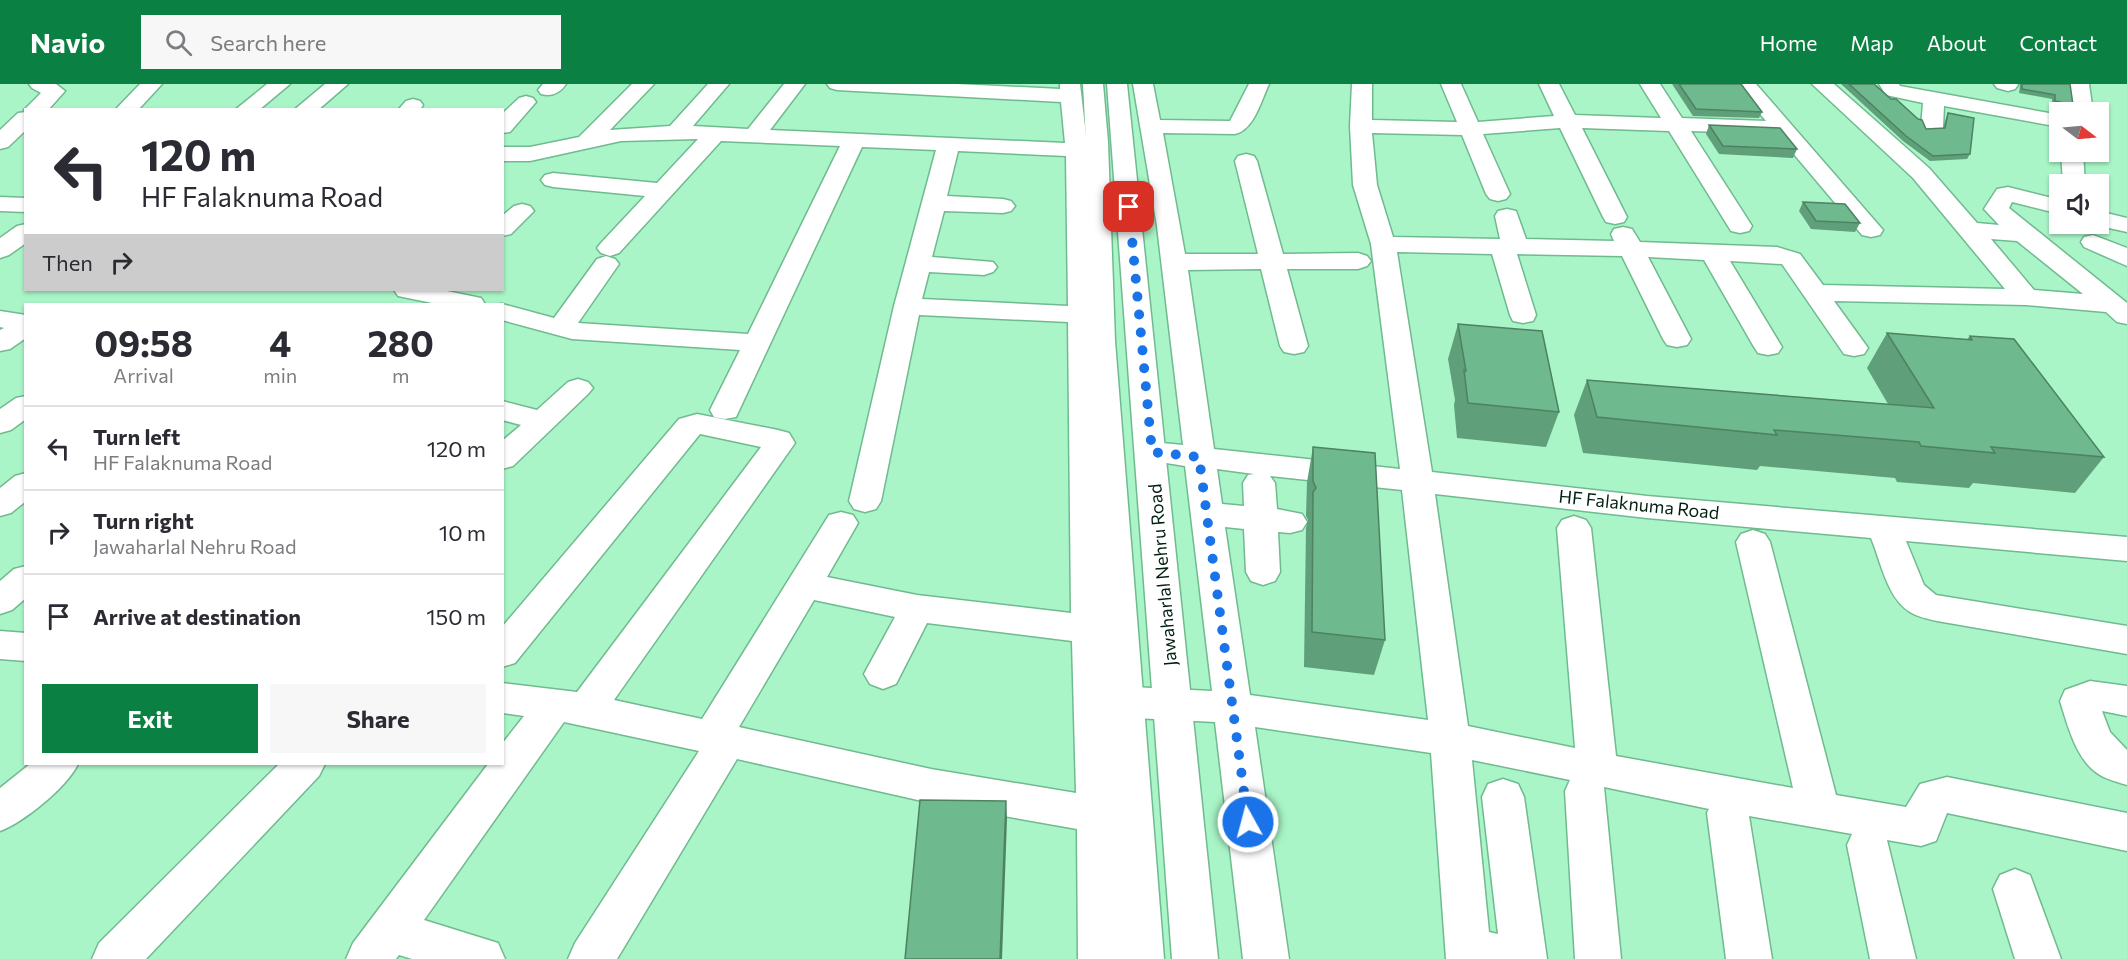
<!DOCTYPE html>
<html lang="en">
<head>
<meta charset="utf-8">
<style>
	body { margin:0; font-family:Commissioner,sans-serif; background:#f7f7f7; color:#2b2b33; height:100vh; display:flex; flex-direction:column; font-size:22px; white-space:nowrap }
	* { box-sizing:border-box; margin:0 }
	p { font-size:20px; color:#7c7c81 }
	.icon { flex:none; width:33px; height:33px; fill:none; stroke:currentColor; stroke-width:2; stroke-linecap:round; stroke-linejoin:round }
	.map { position:relative; flex:1; overflow:hidden }
	.details { position:absolute; left:24px; top:219px; width:480px; height:462px; display:flex; flex-direction:column; background:#fff; border-radius:0px; box-shadow:0 2px 4px #0004 }
	.details>* { flex:none }
	.banner { position:absolute; left:24px; top:24px; width:480px; height:183px; border-radius:0px; box-shadow:0 2px 4px #0004; background:#fff; color:#2b2b33; overflow:hidden }
	.needle { width:39px; rotate:106deg }
	.buttons { position:absolute; left:2049px; top:18px; display:grid; gap:12px }
	.buttons a { display:grid; place-items:center; width:60px; height:60px; border-radius:0px; background:#fff; box-shadow:0 2px 4px #0004; font-size:30px }
	.pin { position:absolute; display:grid; place-items:center; width:51px; height:51px; color:#fff; margin:-26px; border-radius:12px; box-shadow:0 3px 9px #0006 }
	.me { position:absolute; width:66px; margin:-33px; rotate:353deg; stroke-linejoin:round; filter:drop-shadow(0 0 4px #0008) }
	.turn { display:flex; align-items:center; gap:21px; height:126px; padding:0 18px; font-size:27px }
	.turn .icon { width:78px; height:78px; stroke-width:2.5 }
	.turn b { display:block; font-size:42px; line-height:51px }
	.then { display:flex; align-items:center; height:57px; padding:0 18px; background:#0003; gap:12px; font-size:22px }
	.eta { display:flex; justify-content:space-evenly; align-items:center; height:102px; text-align:center }
	.eta b { font-size:36px; font-weight:700; line-height:42px }
	.action { display:flex; gap:12px; margin-top:auto; padding:12px 18px }
	.action a { flex:1; height:69px; border-radius:0px; background:#0b8043; color:#fff; font-size:24px; font-weight:700; line-height:69px; text-align:center }
	.action a+a { background:#f7f7f7; color:#2b2b33 }
	ul { padding:0; list-style:none }
	li { display:flex; align-items:center; gap:18px; height:84px; padding:0 18px; border-top:2px solid #e1e1e2 }
	li div { flex:1 }
	li b { display:block; font-size:22px }
	li em { font-style:normal }
	header { display:flex; align-items:center; gap:36px; box-sizing:border-box; height:84px; padding:0 30px; background:#0b8043; color:#fff }
	header strong { font-size:28px }
	nav { display:flex; gap:33px; margin-inline-start:auto; font-size:21px }
	.search { width:420px; height:54px; background:#f7f7f7; display:flex; align-items:center; gap:15px; box-sizing:border-box; padding:0 21px; border-radius:0px; color:#7c7c81; font-size:22px }
	.map>svg:first-child { display:block }
	.lines { fill:none; stroke-linecap:round; stroke-linejoin:round }
	.minor-casing { stroke:#70ba8f; stroke-width:3 }
	.major-casing { stroke:#70ba8f; stroke-width:3 }
	.minor { fill:#fff; fill-rule:evenodd }
	.major { fill:#fff; fill-rule:evenodd }
	.wall { fill:#5f9f79 }
	.shaded-wall { fill:#4d8263 }
	.building { fill:#6eb98d; stroke:#4d8263; stroke-width:1.5 }
	.route { stroke:#1a73e8; stroke-width:10; stroke-dasharray:0 18 }
	.labels { text-anchor:middle; dominant-baseline:central; stroke-width:4.5; stroke-linejoin:round; paint-order:stroke }
	.street-label { font-size:18px; fill:#022010; stroke:#fff }
</style>
</head>
<body>
<header>
<strong>Navio</strong>
<div class="search"><svg class="icon" aria-label="search" viewBox="0 0 24 24"><circle cx="10" cy="10" r="6"/><path d="M15 15l6 6"/></svg>Search here</div>
<nav><a>Home</a><a>Map</a><a>About</a><a>Contact</a></nav>
</header>
<div class="map">
<svg width="2127" height="875" viewBox="0 0 2127 875">
	<rect width="100%" height="100%" fill="#a9f5c7"/>
	<g class="lines">
		<g class="minor-casing">
			<g id="minor">
				<path d="M29 0H56L65 7 48 26H26V27L24 26 41 9 32 4Z"/>
				<path d="M140 0H162L138 26H115Z"/>
				<path d="M267 0H290L259 26H235Z"/>
				<path d="M325 0H348L318 26H294Z"/>
				<path d="M543 0H566C560 9 552 13 541 10L538 6Z"/>
				<path d="M632 0H654L610 46 670 42 708 0H729L693 42 748 45 784 0H805L770 46 1065 59 1061 18 837 6 830 4 827 0H957L1060 5V0H1080L1087 60 1105 62 1108 67 1105 72 1088 73 1107 545 1112 602 1212 607 1185 382 1141 375 1137 368 1141 361 1152 358 1183 361 1157 142 1133 0H1153L1160 36 1230 37 1249 0H1269C1261 17 1254 46 1235 50L1163 49 1185 170H1258L1235 77 1238 72 1246 70 1254 72 1257 77 1283 170 1358 169 1367 172 1371 177 1367 182 1358 185H1287L1308 262 1304 268 1294 270 1284 268 1280 262 1261 185 1188 186 1214 365 1400 385 1371 160 1353 101 1350 42 1352 0H1372V36L1457 38 1441 0H1461L1478 38 1554 32 1539 0H1559L1575 31 1661 34 1640 0H1660L1682 34 1766 37 1735 0H1756L1883 146 1880 151 1871 153 1862 151 1777 50 1691 47 1752 142 1749 147 1740 149 1731 147 1669 47 1582 44 1627 133 1624 138 1615 140 1606 138 1603 133 1560 44 1483 50 1510 110 1506 115 1498 117 1490 115 1486 110 1462 51 1372 49 1377 101 1393 153 1500 155 1495 132 1498 127 1507 125 1516 127 1526 155 1614 157 1611 150 1614 145 1623 143 1632 145 1640 158 1777 163 1800 170 1823 201 2005 205 1913 94 1812 0H1834L1929 84 1977 139 1999 141 1984 125 1997 105 2008 103 2060 116V130L2012 118 2009 124 2127 219V240L2117 238 2106 228 2026 221 1834 217 1868 264 1864 270 1854 272 1844 270 1782 180 1730 177 1782 263 1778 269 1768 271 1758 269 1754 263 1704 176 1648 173 1691 255 1687 261 1677 263 1667 261 1663 255 1622 172 1517 170 1536 231 1533 237 1523 239 1513 237 1510 231 1492 170 1397 168 1432 388 1647 412 2127 453V477L1906 457 1924 501 1936 511 2127 542V570L1937 537C1928 535 1918 533 1910 528 1887 514 1881 478 1871 454L1647 434 1435 410 1468 642 1575 664 1557 444 1562 436 1574 432 1586 436 1591 444 1616 672 1793 704 1736 458 1741 450 1753 446 1765 450 1770 458 1836 711 1906 723 1920 700 1947 693 2127 729V767L1947 729 1936 757 1921 762 1887 756 1916 875H1870L1847 761 1852 750 1749 732 1772 875H1726L1707 729 1709 725 1604 703 1621 875H1575L1565 707 1570 696 1472 676 1489 848 1498 850 1482 713 1488 700 1503 695 1518 700 1524 713 1547 875H1446L1431 669 1255 643 1289 875H1243L1215 638 1114 633 1117 710 1132 715 1138 728 1132 741 1118 746 1124 875H1078L1077 745 931 719 737 675 617 875H568L575 859 699 667 564 638 424 836 498 859 505 875H412L399 871 396 875H346L353 859 488 680H502V660L524 632 502 629V599L577 608 761 363 700 350 515 579 502 583V543L679 335 697 330 778 346 789 349 795 359 614 616 702 635 829 431 841 428 853 431 858 439 827 493 917 511 1071 529 1068 238 919 231 881 417 876 425 865 428 854 425 849 417 894 222 936 66 862 63 736 333 725 335 714 333 710 326 740 266 572 255 502 236V220H500H502L554 234 597 175 606 172 615 175 619 180 578 239 748 250 840 62 721 57 619 169 610 172 601 169 597 164 601 159 645 112 553 103 545 101 541 96 545 91 553 89 657 99 698 55 621 57 530 77H502V63H530L579 53ZM958 67 1066 72 1068 222 922 215 929 188 984 191 993 188 997 183 993 178 932 173 944 127 1003 129 1011 127 1015 122 1011 117 1003 115 947 112ZM1991 155 2017 157 2083 210 2034 206ZM1217 385 1254 390 1248 391 1243 399 1244 422 1222 420ZM1270 392 1402 406 1428 636 1250 611 1225 443 1244 445 1246 488 1251 497 1263 501 1275 497 1280 488 1278 448 1290 449 1302 446 1307 438 1302 430 1277 425 1275 399ZM814 516 895 533 864 590 870 600 883 605 896 600 927 539 1072 557 1076 709 931 685 739 643Z"/>
				<path d="M1879 0H1899L1900 2 2060 31V43L1944 22 1943 43 1940 48 1932 49 1924 48 1921 43 1923 19 1886 11Z"/>
				<path d="M1994 0H2017L2018 1 2015 5 2008 7 1997 4Z"/>
				<path d="M2069 0H2089L2093 28H2073Z"/>
				<path d="M526 12 533 14 536 18 510 48 502 49V30L519 14Z"/>
				<path d="M413 15 420 17 423 21 420 26H398L406 17Z"/>
				<path d="M26 28V46L8 63 0 65V46L18 29Z"/>
				<path d="M2061 68H2083L2085 100H2063Z"/>
				<path d="M0 113 26 114V128L0 127Z"/>
				<path d="M522 120 530 122 534 127 511 150 502 152V132L514 122Z"/>
				<path d="M2098 127 2127 134V148L2091 140H2098Z"/>
				<path d="M26 140V159L9 171 0 174V154L17 142Z"/>
				<path d="M2093 151 2127 164V182L2084 163 2081 158 2084 153Z"/>
				<path d="M394 206H442L481 214 485 220H437L398 212Z"/>
				<path d="M0 227 26 231V254L10 265 0 267V246L4 244 0 243Z"/>
				<path d="M578 295 588 298 593 304 588 310 513 382 502 385V357L521 341 502 336V317L537 326 568 298Z"/>
				<path d="M26 312V335L11 346 0 349V325L16 314Z"/>
				<path d="M26 389V417L11 429 0 432V404L15 392Z"/>
				<path d="M26 482V514L12 526 0 530V497L14 485Z"/>
				<path d="M0 547 26 549V577L0 575Z"/>
				<path d="M2090 597 2127 602V632L2102 627 2110 648 2127 666V701C2118 698 2108 696 2100 691 2076 677 2068 642 2060 617L2065 606Z"/>
				<path d="M30 680H78C67 703 24 738 0 747V704Z"/>
				<path d="M279 680H325L319 692 146 875H92L99 859Z"/>
				<path d="M2015 785 2030 791 2061 875H2015L1993 805 2000 791Z"/>
			</g>
		</g>
		<g class="major-casing">
			<g id="major">
				<path d="M1083 0H1103L1108 58 1115 257 1164 875H1118L1087 257 1086 58Z"/>
				<path d="M1107 0H1127L1218 875H1172Z"/>
			</g>
		</g>
		<use href="#minor" class="minor"/>
		<use href="#major" class="major"/>
	</g>
	<g class="wall">
		<path d="M1672 0H1741L1762 28 1759 34 1693 32Z"/>
		<path d="M1841 0H1874L1926 45 1943 44 1946 34 1948 29 1970 70 1967 75 1930 77 1903 57Z"/>
		<path d="M2019 0H2070L2073 21 2070 25 2052 21V15L2019 9 2020 1Z"/>
		<path d="M1709 41 1797 65 1793 74 1719 70 1706 50Z"/>
		<path d="M1803 118 1860 139 1855 148 1811 145 1799 127Z"/>
		<path d="M1458 240 1559 328 1546 363 1457 354 1454 321 1455 316 1448 275Z"/>
		<path d="M1887 249 1967 255 1970 252 2104 373 2075 409 1973 399 1969 404 1897 398 1895 394 1760 382 1757 386 1583 369 1574 331 1587 296 1888 320 1867 284Z"/>
		<path d="M1313 363 1385 556 1374 591 1304 583 1306 444 1308 436 1306 432 1307 398Z"/>
	</g>
	<path class="shaded-wall" d="M1006 717 1007 735 1002 875H1000Z"/>
	<g class="building">
		<path d="M1679 0H1741L1762 28 1696 25Z"/>
		<path d="M1849 0H1874L1891 15H1896L1918 35 1922 36 1926 45 1945 44 1948 29 1974 34 1970 70 1933 72 1906 52Z"/>
		<path d="M2022 0H2070L2073 21 2055 17V11L2022 5Z"/>
		<path d="M1709 41 1780 44 1797 65 1723 62Z"/>
		<path d="M1803 118 1845 120 1860 139 1816 137Z"/>
		<path d="M1458 240 1542 247 1559 328 1468 319 1464 286 1466 287Z"/>
		<path d="M1887 249 1972 256 1970 252 2014 255 2104 373 1991 363 1995 369 1921 362 1919 358 1774 346 1777 351 1597 333 1587 296 1934 324Z"/>
		<path d="M1313 363 1375 369 1385 556 1312 548 1313 408 1316 404 1313 397Z"/>
		<path d="M920 716 1006 717 1000 875H905Z"/>
	</g>
	<g class="lines">
		<path class="route" d="M1129 123 1152 368 1199 373 1248 738"/>
	</g>
	<g class="labels">
		<g class="street-label">
			<text transform="translate(1639 420) rotate(6)">HF Falaknuma Road</text>
			<text transform="translate(1162 491) rotate(-95)">Jawaharlal Nehru Road</text>
		</g>
	</g>
</svg>
<div class="buttons">
<a><svg class="needle" viewBox="-14 -14 28 28"><path d="M0-13l5 13h-10z" fill="#e53935"/><path d="M0 13l5-13h-10z" fill="#7c7c81"/></svg></a>
<a><svg class="icon" aria-label="sound" viewBox="0 0 24 24"><path d="M4 9h4l5-4v14l-5-4H4zM17 9q2 3 0 6"/></svg></a>
</div>
<div class="pin" style="left:1129px;top:123px;background:#d93025"><svg class="icon" aria-label="arrive" viewBox="0 0 24 24"><path d="M6 21V4h12l-3 4 3 4H6"/></svg></div>
<svg class="me" style="left:1248px;top:738px" viewBox="-20 -20 40 40"><circle r="17" fill="#1a73e8" stroke="#fff" stroke-width="3"/><path d="M0-11L8 9 0 5-8 9z" fill="#fff"/></svg>
<div class="banner">
<div class="turn"><svg class="icon" aria-label="left" viewBox="0 0 24 24"><path d="M17 20v-9H6M10 6l-5 5 5 5"/></svg><div><b>120 m</b>HF Falaknuma Road</div></div>
<div class="then">Then<svg class="icon" aria-label="right" viewBox="0 0 24 24"><path d="M7 20v-9h11M14 6l5 5-5 5"/></svg></div>
</div>
<section class="details">
<div class="eta">
<div><b>09:58</b><p>Arrival</p></div>
<div><b>4</b><p>min</p></div>
<div><b>280</b><p>m</p></div>
</div>
<ul>
<li><svg class="icon" aria-label="left" viewBox="0 0 24 24"><path d="M17 20v-9H6M10 6l-5 5 5 5"/></svg><div><b>Turn left</b><p>HF Falaknuma Road</p></div><em>120 m</em></li>
<li><svg class="icon" aria-label="right" viewBox="0 0 24 24"><path d="M7 20v-9h11M14 6l5 5-5 5"/></svg><div><b>Turn right</b><p>Jawaharlal Nehru Road</p></div><em>10 m</em></li>
<li><svg class="icon" aria-label="arrive" viewBox="0 0 24 24"><path d="M6 21V4h12l-3 4 3 4H6"/></svg><div><b>Arrive at destination</b></div><em>150 m</em></li>
</ul>
<div class="action"><a>Exit</a><a>Share</a></div>
</section>
</div>
</body>
</html>
